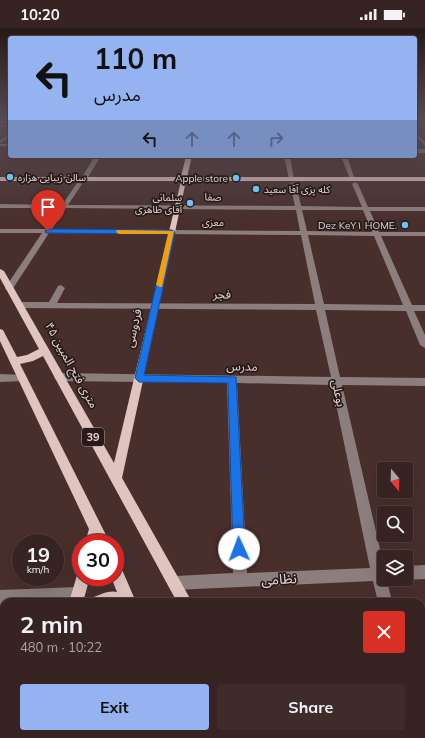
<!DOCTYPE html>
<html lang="en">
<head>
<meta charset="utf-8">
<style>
	body { margin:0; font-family:Mulish,"Noto Sans Arabic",sans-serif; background:#3e2b2a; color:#f1f3f6; height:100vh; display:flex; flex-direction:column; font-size:15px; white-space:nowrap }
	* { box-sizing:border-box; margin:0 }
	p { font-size:13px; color:#aaa4a5 }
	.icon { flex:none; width:22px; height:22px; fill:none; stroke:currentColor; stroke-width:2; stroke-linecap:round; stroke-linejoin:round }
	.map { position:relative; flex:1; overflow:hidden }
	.drawer { position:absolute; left:0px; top:570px; width:425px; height:140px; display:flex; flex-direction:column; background:#372321; border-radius:12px 12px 0 0; box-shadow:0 4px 16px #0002,0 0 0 1px #51403f }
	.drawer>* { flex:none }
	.guide { position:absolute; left:8px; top:8px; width:409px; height:122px; border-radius:4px; box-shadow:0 4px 16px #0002,0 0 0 1px #51403f; background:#95b2f1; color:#111; overflow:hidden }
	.needle { width:26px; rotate:161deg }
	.tools { position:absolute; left:377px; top:434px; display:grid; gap:8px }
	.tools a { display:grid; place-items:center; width:36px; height:36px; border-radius:4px; background:#372321; box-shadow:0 4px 16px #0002,0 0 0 1px #51403f; font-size:20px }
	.speed { position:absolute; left:12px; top:506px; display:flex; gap:8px; font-size:20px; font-weight:700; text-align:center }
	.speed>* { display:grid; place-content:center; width:52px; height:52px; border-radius:50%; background:#372321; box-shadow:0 4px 16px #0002,0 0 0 1px #51403f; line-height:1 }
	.speed small { font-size:10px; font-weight:400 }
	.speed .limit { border:6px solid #d22; background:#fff; color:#111 }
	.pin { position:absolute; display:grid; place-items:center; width:34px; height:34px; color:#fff; margin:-41px -17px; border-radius:50% 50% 50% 0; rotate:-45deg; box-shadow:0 0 4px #0007 }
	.pin .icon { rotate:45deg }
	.me { position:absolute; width:44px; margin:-22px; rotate:358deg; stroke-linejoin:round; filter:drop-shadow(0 0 3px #0008) }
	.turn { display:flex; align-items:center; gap:14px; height:84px; padding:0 20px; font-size:18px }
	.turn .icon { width:52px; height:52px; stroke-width:2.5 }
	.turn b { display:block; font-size:28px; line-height:34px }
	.lanes { display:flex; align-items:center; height:38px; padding:0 20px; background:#0003; justify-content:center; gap:20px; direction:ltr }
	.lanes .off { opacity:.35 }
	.round { display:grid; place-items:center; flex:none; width:42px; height:42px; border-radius:4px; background:#3e2b2a }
	.headline { display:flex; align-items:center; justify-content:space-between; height:68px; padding:0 20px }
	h1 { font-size:24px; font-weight:700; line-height:30px }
	.cta { display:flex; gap:8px; margin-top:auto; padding:8px 20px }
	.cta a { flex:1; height:46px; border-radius:4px; background:#95b2f1; color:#111; font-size:16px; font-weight:700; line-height:46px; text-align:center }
	.cta a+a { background:#3e2b2a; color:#f1f3f6 }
	.status { display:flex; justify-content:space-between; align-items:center; height:28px; padding:0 20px; background:#372321; direction:ltr }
	.status svg { height:11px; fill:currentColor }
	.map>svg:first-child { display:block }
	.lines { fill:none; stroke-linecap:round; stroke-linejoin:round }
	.minor { fill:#8c7e7c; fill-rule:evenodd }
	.major { fill:#e0c4c0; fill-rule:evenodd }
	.route { fill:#1a73e8; stroke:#114b97 }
	.slow { fill:#f59e0b }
	.poi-dot { fill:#6ec2f3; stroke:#271b19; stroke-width:1.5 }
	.labels { text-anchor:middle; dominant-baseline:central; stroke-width:3.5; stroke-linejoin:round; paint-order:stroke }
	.far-poi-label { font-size:10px; fill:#e4d3d1; stroke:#271b19; text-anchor:end }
	.far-street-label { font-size:10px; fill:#e4d3d1; stroke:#271b19 }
	.shield { fill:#271b19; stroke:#ab9c9a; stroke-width:1 }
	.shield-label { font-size:11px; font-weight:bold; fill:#e4d3d1 }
	.street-label { font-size:12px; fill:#e4d3d1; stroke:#271b19 }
	.near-street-label { font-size:14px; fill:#e4d3d1; stroke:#271b19 }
</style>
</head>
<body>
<div class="status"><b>10:20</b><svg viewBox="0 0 49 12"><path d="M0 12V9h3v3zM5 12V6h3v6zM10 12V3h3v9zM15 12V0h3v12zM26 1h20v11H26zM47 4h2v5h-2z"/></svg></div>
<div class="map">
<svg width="425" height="710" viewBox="0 0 425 710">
	<rect width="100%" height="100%" fill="#492f2c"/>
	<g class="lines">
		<g class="minor">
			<rect x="0" y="97" width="10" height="2"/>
			<path d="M415 103 425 114V118L415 107Z"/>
			<path d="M10 106V109L0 115V112Z"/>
			<rect x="0" y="116" width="10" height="2"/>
			<rect x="415" y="121" width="10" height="4"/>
			<path d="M95 128H101L86 152H82L81 151Z"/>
			<path d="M284 128H290L294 152 289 151Z"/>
			<path d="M341 128H347L355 152 350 151Z"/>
			<path d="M79 154 82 156 68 177 295 178 290 156 293 154 296 156 301 178 362 179 352 156 355 154 358 156 368 179H425V183H370L379 204H425V208H381L412 277H425V283H414L425 307V320L420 317 406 283 325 282 340 349 425 350V358L342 357 384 538V551H389L387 552 392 574H378L373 553 175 562 170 560 168 555 170 550 175 548 233 545 227 355 59 353 56 352 54 349 56 346 59 345 331 349 316 282 19 280 15 277 19 274H49L58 258 61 257 65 260 57 275 315 276 301 207 49 205 12 262H6L5 260 42 205H0V201H45L59 180H0V176L62 177 77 155ZM66 180 296 182 300 203 52 201ZM302 182H363L372 204 307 203ZM308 207 374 208 403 277 324 276ZM237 355 332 357 370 540 247 545Z"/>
			<path d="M0 346 25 347 27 350 25 353 0 354Z"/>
			<path d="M425 537V551L406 552 404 551H406V538Z"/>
			<path d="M78 559 83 561 85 566 83 571 78 573 4 574V576H0V562Z"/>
			<rect x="421" y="654" width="4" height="16"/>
			<path d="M0 693H4V706H11L10 708 0 710Z"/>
			<path d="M421 702 424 710H406L405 706H421Z"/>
		</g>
		<g class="major">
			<path d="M186 128H192L187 149H425V153H186L122 450 192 574H177L43 328 33 333 20 336 110 515H85L89 501 0 313V301L3 302 17 329 27 327 39 321 0 250V241L4 243 114 435 181 153H0V149H181Z"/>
			<path d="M115 535 120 537 136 574H92L94 569C101 566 110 562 117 564L111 549H115Z"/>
			<path d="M81 543V549H90L83 574H69L78 544Z"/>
			<path d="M42 706H60L59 710H41Z"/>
			<path d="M180 706H198L200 710H182Z"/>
			<path d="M250 706H268L270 710H252Z"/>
		</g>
	</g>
	<linearGradient id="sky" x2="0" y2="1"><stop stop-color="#281a18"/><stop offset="0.48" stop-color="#594d56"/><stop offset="1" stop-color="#594d56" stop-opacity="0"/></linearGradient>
	<rect width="425" height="192" fill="url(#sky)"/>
	<path class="route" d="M48 201 172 202 175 204 144 347 236 349 245 521 243 526 239 528 235 526 233 521 228 355 139 354 135 350 168 206 46 205 45 203Z"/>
	<path class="slow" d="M117 202 174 203 162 259H160L156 257 168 206H119L116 204Z"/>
	<g class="poi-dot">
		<circle cx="10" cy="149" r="4"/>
		<circle cx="236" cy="150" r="4"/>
		<circle cx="256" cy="161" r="4"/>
		<circle cx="190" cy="175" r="4"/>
		<circle cx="405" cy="197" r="4"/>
	</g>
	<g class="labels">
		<g class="far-poi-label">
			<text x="18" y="149" text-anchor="start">سالن زیبایی هزاره</text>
			<text x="228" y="150">Apple store</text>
			<text x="264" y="161" text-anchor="start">کله پزی آقا سعید</text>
			<text x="182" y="169">سلمانی<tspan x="182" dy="12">آقای طاهری</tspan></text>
			<text x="397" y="197">Dez KeY۱ HOME.</text>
		</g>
		<g class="far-street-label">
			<text transform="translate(213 169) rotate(1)">صفا</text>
			<text x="213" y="194">معزی</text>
		</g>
		<rect class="shield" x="82" y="400" width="22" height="18" rx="3"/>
		<g class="shield-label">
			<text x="93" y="409">39</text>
		</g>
		<g class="street-label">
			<text transform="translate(222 266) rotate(1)">فجر</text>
			<text transform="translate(133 300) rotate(-77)">فردوسی</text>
			<text transform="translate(72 337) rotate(61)">۴۵ متری فتح المبین</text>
			<text transform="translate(242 338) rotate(1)">مدرس</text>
			<text transform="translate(339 365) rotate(78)">بوعلی</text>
		</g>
		<g class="near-street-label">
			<text transform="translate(279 551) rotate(-3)">نظامی</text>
		</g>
	</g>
</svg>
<div class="tools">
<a><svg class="needle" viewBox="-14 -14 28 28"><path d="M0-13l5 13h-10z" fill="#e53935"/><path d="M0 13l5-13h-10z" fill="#aaa4a5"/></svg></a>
<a><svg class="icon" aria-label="search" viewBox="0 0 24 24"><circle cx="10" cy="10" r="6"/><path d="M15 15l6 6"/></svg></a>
<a><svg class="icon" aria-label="layers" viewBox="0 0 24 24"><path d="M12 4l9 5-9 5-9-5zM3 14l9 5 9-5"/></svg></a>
</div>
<div class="speed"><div>19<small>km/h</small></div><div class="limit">30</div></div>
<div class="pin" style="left:48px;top:203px;background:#d93025"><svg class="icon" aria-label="arrive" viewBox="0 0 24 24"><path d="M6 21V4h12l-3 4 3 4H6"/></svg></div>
<svg class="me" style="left:239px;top:521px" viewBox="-20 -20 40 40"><circle r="19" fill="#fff"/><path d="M0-13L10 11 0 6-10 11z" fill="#1a73e8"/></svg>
<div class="guide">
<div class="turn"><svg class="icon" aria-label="left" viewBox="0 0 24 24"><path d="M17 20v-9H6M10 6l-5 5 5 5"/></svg><div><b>110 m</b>مدرس</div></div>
<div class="lanes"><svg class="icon" aria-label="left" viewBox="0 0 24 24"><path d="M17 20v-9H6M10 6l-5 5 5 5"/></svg><svg class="icon off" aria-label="ahead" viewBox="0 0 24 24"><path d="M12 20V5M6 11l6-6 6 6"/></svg><svg class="icon off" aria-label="ahead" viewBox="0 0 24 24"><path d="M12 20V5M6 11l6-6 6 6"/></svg><svg class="icon off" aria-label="right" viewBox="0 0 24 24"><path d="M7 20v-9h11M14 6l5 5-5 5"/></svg></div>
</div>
<section class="drawer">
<div class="headline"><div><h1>2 min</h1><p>480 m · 10:22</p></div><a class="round" style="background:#d93025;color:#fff"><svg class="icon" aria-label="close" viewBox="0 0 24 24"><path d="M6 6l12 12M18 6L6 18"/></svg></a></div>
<div class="cta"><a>Exit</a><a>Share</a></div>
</section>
</div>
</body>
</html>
